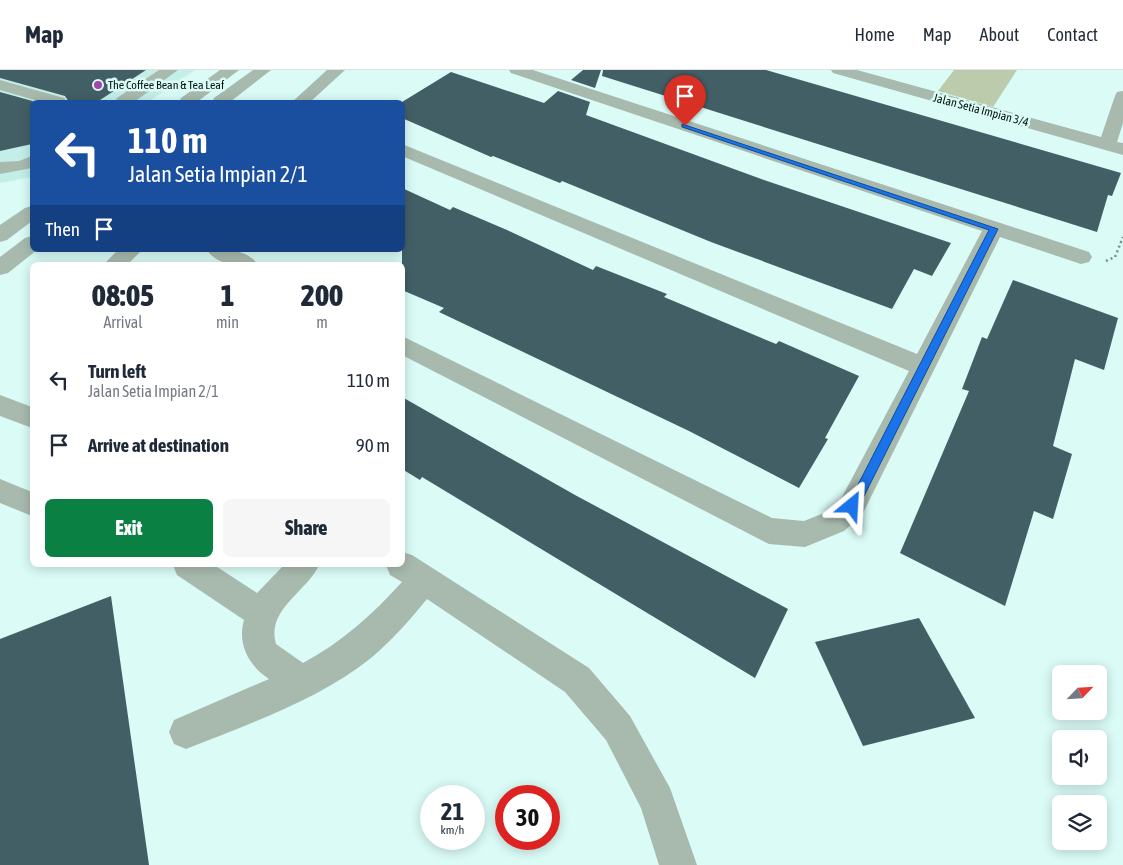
<!DOCTYPE html>
<html lang="en">
<head>
<meta charset="utf-8">
<style>
	body { margin:0; font-family:"Asap Condensed",sans-serif; background:#f6f6f7; color:#1f2937; height:100vh; display:flex; flex-direction:column; font-size:19px; white-space:nowrap }
	* { box-sizing:border-box; margin:0 }
	p { font-size:16px; color:#747a83 }
	.icon { flex:none; width:28px; height:28px; fill:none; stroke:currentColor; stroke-width:2; stroke-linecap:round; stroke-linejoin:round }
	.map { position:relative; flex:1; overflow:hidden }
	.side { position:absolute; left:30px; top:192px; width:375px; height:305px; display:flex; flex-direction:column; background:#fff; border-radius:8px; box-shadow:0 2px 12px #0003 }
	.side>* { flex:none }
	.top-card { position:absolute; left:30px; top:30px; width:375px; height:152px; border-radius:8px; box-shadow:0 2px 12px #0003; background:#1a4fa0; color:#fff; overflow:hidden }
	.needle { width:32px; rotate:65deg }
	.buttons { position:absolute; left:1052px; top:595px; display:grid; gap:10px }
	.buttons a { display:grid; place-items:center; width:55px; height:55px; border-radius:8px; background:#fff; box-shadow:0 2px 12px #0003; font-size:25px }
	.speed { position:absolute; left:420px; top:715px; display:flex; gap:10px; font-size:25px; font-weight:700; text-align:center }
	.speed>* { display:grid; place-content:center; width:65px; height:65px; border-radius:50%; background:#fff; box-shadow:0 2px 12px #0003; line-height:1 }
	.speed small { font-size:12px; font-weight:400 }
	.speed .limit { border:8px solid #d22; background:#fff; color:#111 }
	.pin { position:absolute; display:grid; place-items:center; width:42px; height:42px; color:#fff; margin:-51px -21px; border-radius:50% 50% 50% 0; rotate:-45deg; box-shadow:0 0 5px #0007 }
	.pin .icon { rotate:45deg }
	.me { position:absolute; width:55px; margin:-28px; rotate:27deg; stroke-linejoin:round; filter:drop-shadow(0 0 4px #0008) }
	.turn { display:flex; align-items:center; gap:18px; height:105px; padding:0 15px; font-size:22px }
	.turn .icon { width:65px; height:65px; stroke-width:2.5 }
	.turn b { display:block; font-size:35px; line-height:42px }
	.then { display:flex; align-items:center; height:48px; padding:0 15px; background:#0003; gap:10px; font-size:19px }
	.eta { display:flex; justify-content:space-evenly; align-items:center; height:85px; text-align:center }
	.eta b { font-size:30px; font-weight:800; line-height:35px }
	.cta { display:flex; gap:10px; margin-top:auto; padding:10px 15px }
	.cta a { flex:1; height:58px; border-radius:8px; background:#0b8043; color:#fff; font-size:20px; font-weight:800; line-height:58px; text-align:center }
	.cta a+a { background:#f6f6f7; color:#1f2937 }
	ul { padding:0; list-style:none }
	li { display:flex; align-items:center; gap:15px; height:65px; padding:0 15px }
	li div { flex:1 }
	li b { display:block; font-size:19px }
	li em { font-style:normal }
	header { display:flex; align-items:center; gap:30px; box-sizing:border-box; height:70px; padding:0 25px; background:#fff; border-bottom:1px solid #e0e1e3 }
	header strong { font-size:24px }
	nav { display:flex; gap:28px; margin-inline-start:auto; font-size:18px }
	.map>svg:first-child { display:block }
	.built { fill:#c4efe9 }
	.green { fill:#bbcbac }
	.building { fill:#435f66 }
	.lines { fill:none; stroke-linecap:round; stroke-linejoin:round }
	.path { stroke:#788f8c; stroke-width:2.5; stroke-dasharray:2 3; stroke-linecap:butt }
	.minor { fill:#a8baae; fill-rule:evenodd }
	.route { fill:#1a73e8; stroke:#114b97 }
	.poi-dot { fill:#a144ad; stroke:#dafbf6; stroke-width:2 }
	.labels { text-anchor:middle; dominant-baseline:central; stroke-width:5; stroke-linejoin:round; paint-order:stroke }
	.far-poi-label { font-size:12px; fill:#071311; stroke:#dafbf6; text-anchor:start }
	.far-street-label { font-size:12px; fill:#071311; stroke:#dafbf6 }
</style>
</head>
<body>
<header>
<strong>Map</strong>
<nav><a>Home</a><a>Map</a><a>About</a><a>Contact</a></nav>
</header>
<div class="map">
<svg width="1123" height="795" viewBox="0 0 1123 795">
	<rect width="100%" height="100%" fill="#dafbf6"/>
	<path class="built" d="M0 0H195L148 32H32V107L0 113Z"/>
	<path class="green" d="M954 0H1017L993 37 938 21Z"/>
	<g class="building">
		<path d="M0 0H146L97 32H69L65 26 0 8Z"/>
		<path d="M583 0H601L595 18 571 10Z"/>
		<path d="M603 0H766L1121 103 1112 126 1108 125 1097 162 602 6Z"/>
		<path d="M451 2 544 33 558 21 590 32 586 45 764 110 951 173 932 206 914 199 892 239 711 172 562 111 560 113 493 86 491 87 402 48V32Z"/>
		<path d="M0 22 36 32H32V74L0 81Z"/>
		<path d="M402 118 450 140 453 137 507 160 593 200 596 196 667 224 664 227 776 274 779 271 859 306 825 368 828 369 799 418 689 361 439 242 444 238 402 220Z"/>
		<path d="M1013 210 1118 248 1104 300 1075 289 1053 376 1072 384 1053 449 1034 441 1005 536 900 483 969 321 962 319 982 267 987 269Z"/>
		<path d="M402 327 575 425 788 539 755 608 422 407 420 410 402 399Z"/>
		<path d="M111 526 149 795H0V569Z"/>
		<path d="M919 548 975 648 863 676 815 572Z"/>
	</g>
	<g class="lines">
		<path class="path" d="M1106 191 1115 187 1123 167"/>
		<g class="minor">
			<path d="M159 0H178L134 32H115L117 28Z"/>
			<path d="M220 0H239L197 32H179L181 28Z"/>
			<path d="M253 0H271L230 32H212L214 28Z"/>
			<path d="M327 0H345L310 32H292Z"/>
			<path d="M509 0H533L1089 182 1092 187 1089 192 1081 194 1000 167 862 445 844 461 805 477 769 474 402 285V266L772 448 804 451 824 443 842 427 909 301 402 86V74L917 284 982 161 511 3Z"/>
			<path d="M831 0H857L1101 67 1115 26 1117 22 1123 21V53L1117 72 1123 73V85L833 3Z"/>
			<path d="M0 10 64 28 67 32H41L0 20Z"/>
			<path d="M32 86V98L0 104V92L19 91Z"/>
			<path d="M32 136V151L7 170 0 172V155L25 138Z"/>
			<path d="M32 166V180H37L8 203 0 205V187L25 168Z"/>
			<path d="M118 180H142L127 195H103Z"/>
			<path d="M207 180C225 180 247 178 258 195 240 195 218 197 207 180Z"/>
			<path d="M0 325 32 337V358L0 346Z"/>
			<path d="M0 409 32 422V446L0 433Z"/>
			<path d="M402 482 412 485 589 598 630 646 670 718 697 795H659L641 738 606 670 565 622 427 529C410 550 392 570 371 588 319 630 248 654 186 679L174 674 169 662 174 650 269 609C249 596 237 574 244 550L177 505 173 495H214L257 523 284 495H319C307 522 266 539 276 574L303 593C342 572 372 545 402 512L390 505 386 495H402Z"/>
		</g>
	</g>
	<path class="route" d="M682 54 998 159 857 440H848L847 436 989 160 682 57Z"/>
	<circle class="poi-dot" cx="98" cy="15" r="5"/>
	<g class="labels">
		<g class="far-poi-label">
			<text x="108" y="15">The Coffee Bean &amp; Tea Leaf</text>
		</g>
		<g class="far-street-label">
			<text transform="translate(981 40) rotate(15)">Jalan Setia Impian 3/4</text>
		</g>
	</g>
</svg>
<div class="buttons">
<a><svg class="needle" viewBox="-14 -14 28 28"><path d="M0-13l5 13h-10z" fill="#e53935"/><path d="M0 13l5-13h-10z" fill="#747a83"/></svg></a>
<a><svg class="icon" aria-label="sound" viewBox="0 0 24 24"><path d="M4 9h4l5-4v14l-5-4H4zM17 9q2 3 0 6"/></svg></a>
<a><svg class="icon" aria-label="layers" viewBox="0 0 24 24"><path d="M12 4l9 5-9 5-9-5zM3 14l9 5 9-5"/></svg></a>
</div>
<div class="speed"><div>21<small>km/h</small></div><div class="limit">30</div></div>
<div class="pin" style="left:685px;top:56px;background:#d93025"><svg class="icon" aria-label="arrive" viewBox="0 0 24 24"><path d="M6 21V4h12l-3 4 3 4H6"/></svg></div>
<svg class="me" style="left:852px;top:436px" viewBox="-20 -20 40 40"><path d="M0-17L14 15 0 8-14 15z" fill="#1a73e8" stroke="#fff" stroke-width="4"/></svg>
<div class="top-card">
<div class="turn"><svg class="icon" aria-label="left" viewBox="0 0 24 24"><path d="M17 20v-9H6M10 6l-5 5 5 5"/></svg><div><b>110 m</b>Jalan Setia Impian 2/1</div></div>
<div class="then">Then<svg class="icon" aria-label="arrive" viewBox="0 0 24 24"><path d="M6 21V4h12l-3 4 3 4H6"/></svg></div>
</div>
<section class="side">
<div class="eta">
<div><b>08:05</b><p>Arrival</p></div>
<div><b>1</b><p>min</p></div>
<div><b>200</b><p>m</p></div>
</div>
<ul>
<li><svg class="icon" aria-label="left" viewBox="0 0 24 24"><path d="M17 20v-9H6M10 6l-5 5 5 5"/></svg><div><b>Turn left</b><p>Jalan Setia Impian 2/1</p></div><em>110 m</em></li>
<li><svg class="icon" aria-label="arrive" viewBox="0 0 24 24"><path d="M6 21V4h12l-3 4 3 4H6"/></svg><div><b>Arrive at destination</b></div><em>90 m</em></li>
</ul>
<div class="cta"><a>Exit</a><a>Share</a></div>
</section>
</div>
</body>
</html>
